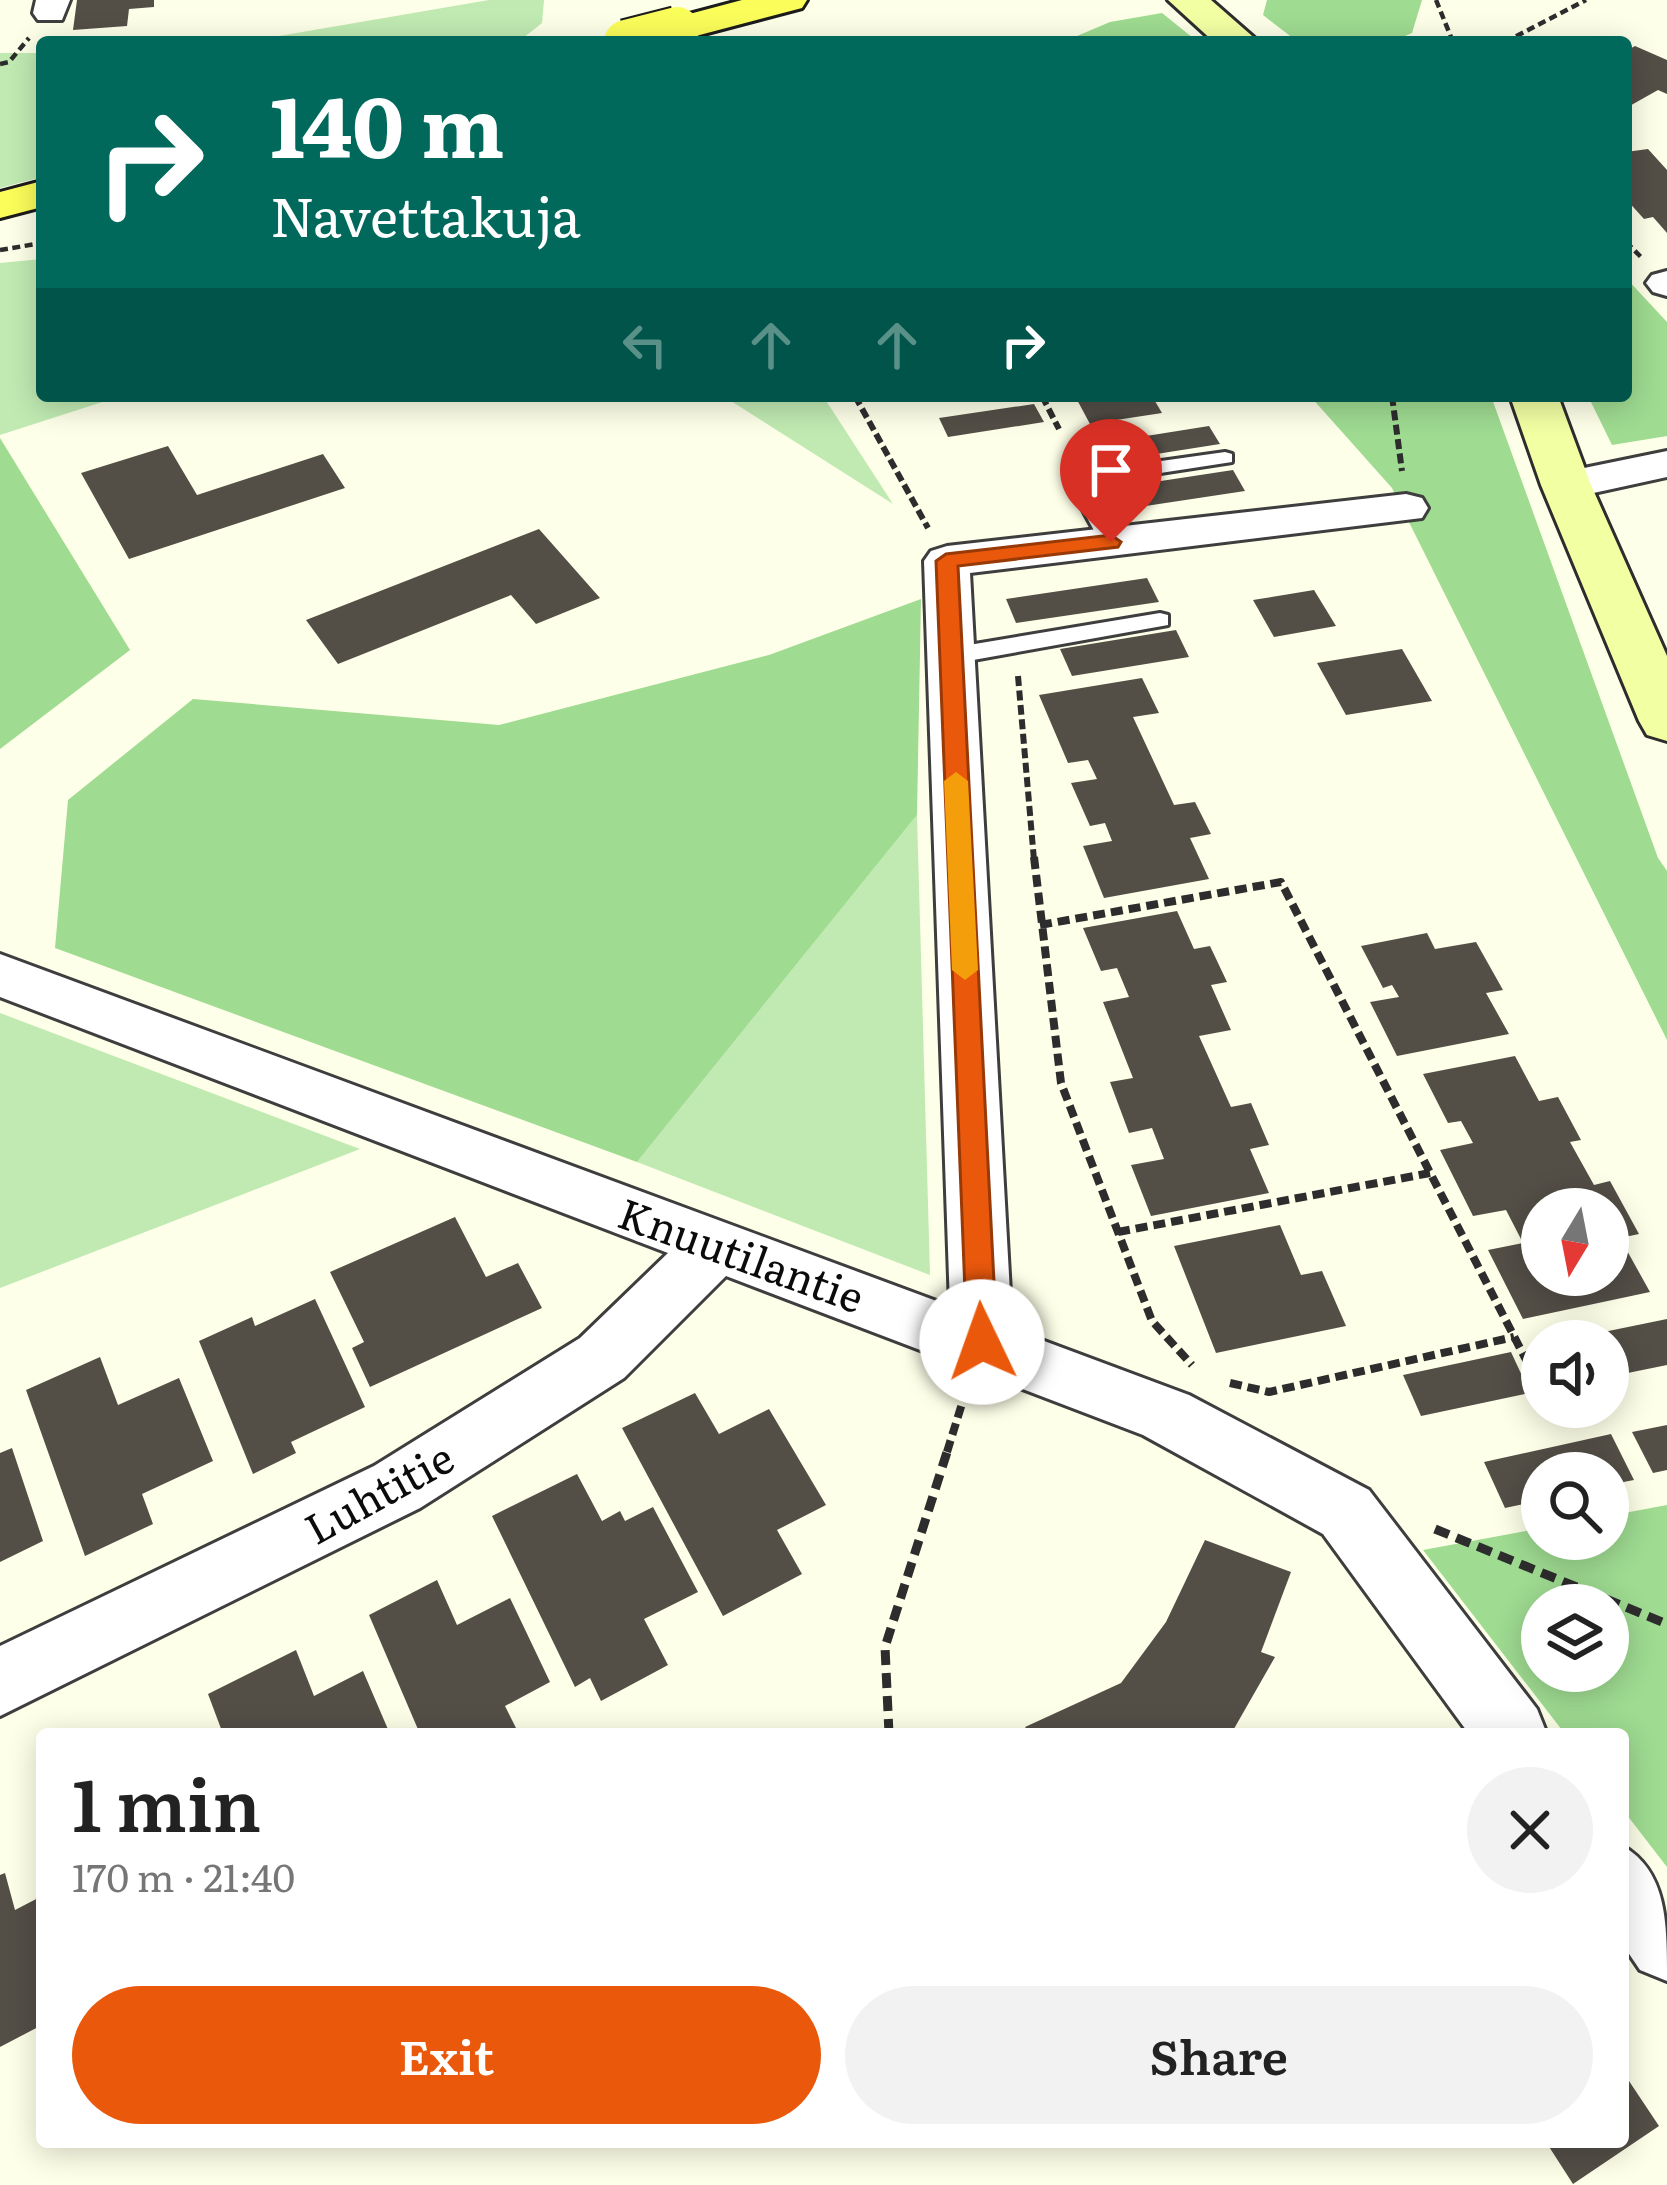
<!DOCTYPE html>
<html lang="en">
<head>
<meta charset="utf-8">
<style>
	body { margin:0; font-family:Literata,serif; background:#f2f2f2; color:#222; height:100vh; display:flex; flex-direction:column; font-size:45px; white-space:nowrap }
	* { box-sizing:border-box; margin:0 }
	p { font-size:39px; color:#767676 }
	.icon { flex:none; width:66px; height:66px; fill:none; stroke:currentColor; stroke-width:2; stroke-linecap:round; stroke-linejoin:round }
	.map { position:relative; flex:1; overflow:hidden }
	.drawer { position:absolute; left:36px; top:1728px; width:1593px; height:420px; display:flex; flex-direction:column; background:#fff; border-radius:12px; box-shadow:0 6px 30px #0003 }
	.drawer>* { flex:none }
	.banner { position:absolute; left:36px; top:36px; width:1596px; height:366px; border-radius:12px; box-shadow:0 6px 30px #0003; background:#00695c; color:#fff; overflow:hidden }
	.needle { width:78px; rotate:190deg }
	.controls { position:absolute; left:1521px; top:1188px; display:grid; gap:24px }
	.controls a { display:grid; place-items:center; width:108px; height:108px; border-radius:50%; background:#fff; box-shadow:0 6px 30px #0003; font-size:60px }
	.pin { position:absolute; display:grid; place-items:center; width:102px; height:102px; color:#fff; margin:-123px -51px; border-radius:50% 50% 50% 0; rotate:-45deg; box-shadow:0 0 12px #0007 }
	.pin .icon { rotate:45deg }
	.me { position:absolute; width:132px; margin:-66px; rotate:357deg; stroke-linejoin:round; filter:drop-shadow(0 0 9px #0008) }
	.turn { display:flex; align-items:center; gap:42px; height:252px; padding:0 36px; font-size:54px }
	.turn .icon { width:156px; height:156px; stroke-width:2.5 }
	.turn b { display:block; font-size:84px; line-height:102px }
	.lanes { display:flex; align-items:center; height:114px; padding:0 36px; background:#0003; justify-content:center; gap:60px; direction:ltr }
	.lanes .off { opacity:.35 }
	.round { display:grid; place-items:center; flex:none; width:126px; height:126px; border-radius:63px; background:#f2f2f2 }
	.head { display:flex; align-items:center; justify-content:space-between; height:204px; padding:0 36px }
	h1 { font-size:72px; font-weight:600; line-height:90px }
	.primary-button { display:flex; gap:24px; margin-top:auto; padding:24px 36px }
	.primary-button a { flex:1; height:138px; border-radius:72px; background:#ea580c; color:#fff; font-size:48px; font-weight:600; line-height:138px; text-align:center }
	.primary-button a+a { background:#f2f2f2; color:#222 }
	.map>svg:first-child { display:block }
	.green { fill:#c0eab2 }
	.forest { fill:#9fdb91; fill-rule:evenodd }
	.building { fill:#534f47; fill-rule:evenodd }
	.lines { fill:none; stroke-linecap:round; stroke-linejoin:round }
	.lane-casing { stroke:#3e3e3e; stroke-width:6 }
	.street-casing { stroke:#3e3e3e; stroke-width:6 }
	.secondary-casing { stroke:#2d2d2d; stroke-width:6 }
	.primary-casing { stroke:#1c1c1c; stroke-width:6 }
	.path-far3 { stroke:#2d2d2d; stroke-width:4.5; stroke-dasharray:8 4.5; stroke-linecap:butt }
	.path-far2 { stroke:#2d2d2d; stroke-width:6; stroke-dasharray:10 4.5; stroke-linecap:butt }
	.path-far1 { stroke:#2d2d2d; stroke-width:8; stroke-dasharray:12 6; stroke-linecap:butt }
	.path { stroke:#2d2d2d; stroke-width:9; stroke-dasharray:15 8; stroke-linecap:butt }
	.lane { fill:#fff; fill-rule:evenodd }
	.street { fill:#fff; fill-rule:evenodd }
	.secondary { fill:#f2ffa3; fill-rule:evenodd }
	.primary { fill:#fbfd5a; fill-rule:evenodd }
	.primary-bridge-casing { stroke:#1c1c1c; stroke-width:48; stroke-linecap:butt }
	.primary-bridge { stroke:#fbfd5a; stroke-width:44 }
	.route { fill:#ea580c; stroke:#983908; stroke-width:3 }
	.slow { fill:#f59e0b }
	.labels { text-anchor:middle; dominant-baseline:central; stroke-width:12; stroke-linejoin:round; paint-order:stroke }
	.street-label { font-size:42px; fill:#0b0b0b; stroke:#fff }
</style>
</head>
<body>
<div class="map">
<svg width="1667" height="2185" viewBox="0 0 1667 2185">
	<rect width="100%" height="100%" fill="#feffe8"/>
	<g class="green">
		<path d="M489 0H544L542 23 518 42H244Z"/>
		<path d="M0 53H42V177L0 188Z"/>
		<path d="M42 259V396H121L0 435V263Z"/>
		<path d="M713 396H823L893 504 731 401Z"/>
		<path d="M917 815 930 1275 637 1162Z"/>
		<path d="M0 1013 360 1149 0 1288Z"/>
	</g>
	<g class="forest">
		<path d="M1267 0H1422L1412 33 1392 42H1298L1263 15Z"/>
		<path d="M1162 13 1198 42H1063L1110 22Z"/>
		<path d="M1626 278 1667 322V436L1612 445 1588 396H1626Z"/>
		<path d="M1310 396H1491L1658 858 1667 871V1040L1392 488Z"/>
		<path d="M0 438 130 650 0 749Z"/>
		<path d="M921 599 917 815 637 1162 55 948 68 800 193 699 499 725 769 655Z"/>
		<path d="M1667 1505V1867L1623 1810V1734H1565L1423 1550 1542 1528V1539H1608V1516ZM1608 1605V1671H1542V1605Z"/>
	</g>
	<g class="building">
		<path d="M77 0H154V7L129 9 127 26 73 30Z"/>
		<path d="M1635 46 1667 60V94L1658 90 1626 108V51Z"/>
		<path d="M1648 149 1667 170V233L1653 217 1644 219 1626 199V152Z"/>
		<path d="M1075 396H1152L1162 413 1090 424Z"/>
		<path d="M1034 404 1044 422 948 437 939 418Z"/>
		<path d="M1209 426 1220 444 1131 458 1121 440Z"/>
		<path d="M168 446 197 495 323 454 345 488 129 559 81 473Z"/>
		<path d="M1233 470 1245 491 1139 507 1128 486Z"/>
		<path d="M539 529 600 598 536 624 511 595 338 664 306 620Z"/>
		<path d="M1147 578 1159 602 1016 623 1006 599Z"/>
		<path d="M1314 590 1336 626 1274 637 1253 600Z"/>
		<path d="M1176 630 1189 657 1072 676 1060 649Z"/>
		<path d="M1402 649 1432 701 1346 715 1317 663Z"/>
		<path d="M1142 678 1159 713 1133 717 1174 805 1195 802 1211 834 1190 838 1209 879 1104 898 1083 846 1112 841 1105 823 1090 826 1071 783 1097 779 1088 760 1068 763 1039 695Z"/>
		<path d="M1177 911 1194 949 1210 946 1227 982 1211 985 1231 1030 1199 1036 1231 1107 1251 1103 1269 1145 1250 1149 1269 1193 1151 1216 1131 1165 1164 1159 1152 1128 1129 1133 1110 1082 1133 1078 1103 1002 1129 997 1117 968 1101 971 1083 928Z"/>
		<path d="M1427 933 1435 949 1476 942 1503 990 1486 993 1509 1034 1397 1056 1370 1002 1399 997 1392 985 1383 988 1361 946Z"/>
		<path d="M1515 1056 1539 1101 1558 1097 1581 1140 1570 1142 1594 1185 1610 1181 1639 1234 1620 1238 1650 1292 1523 1319 1488 1250 1523 1243 1506 1210 1473 1216 1440 1150 1473 1143 1461 1121 1448 1123 1423 1074ZM1542 1209H1608V1275H1542Z"/>
		<path d="M455 1217 486 1277 518 1263 542 1308 370 1387 352 1348 364 1342 330 1272Z"/>
		<path d="M1280 1225 1301 1275 1322 1271 1346 1326 1216 1353 1174 1246Z"/>
		<path d="M315 1299 365 1407 291 1442 296 1453 253 1474 199 1341 252 1317 255 1326Z"/>
		<path d="M1667 1319V1365L1608 1377V1341H1586L1584 1336Z"/>
		<path d="M1511 1352 1530 1393 1421 1416 1403 1375Z"/>
		<path d="M100 1357 118 1405 179 1378 213 1461 142 1494 153 1524 85 1556 26 1390Z"/>
		<path d="M695 1393 719 1434 769 1409 826 1505 777 1530 802 1574 723 1616 622 1428Z"/>
		<path d="M1667 1425V1470L1653 1473 1632 1432Z"/>
		<path d="M1611 1434 1634 1480 1608 1485V1473H1542V1500L1505 1508 1484 1462Z"/>
		<path d="M12 1448 43 1541 0 1562V1453Z"/>
		<path d="M577 1474 602 1521 620 1511 625 1521 653 1507 698 1592 644 1619 668 1665 601 1701 590 1678 575 1687 492 1516Z"/>
		<path d="M1205 1540 1291 1572 1261 1652 1275 1657 1231 1734H1030L1025 1727 1121 1683 1166 1622Z"/>
		<path d="M437 1580 457 1625 510 1598 550 1682 505 1706 519 1734H420L369 1615Z"/>
		<path d="M296 1650 314 1696 363 1671 390 1734H223L208 1694Z"/>
		<path d="M5 1873 15 1910 42 1896V1971L36 1974 42 2025 0 2047V1875Z"/>
		<path d="M1629 2081 1659 2126 1573 2184 1546 2142H1623V2085Z"/>
	</g>
	<g class="lines">
		<g class="lane-casing">
			<g id="lane">
				<path d="M1225 452 1232 454V462L1089 484 1122 542 1111 549 1103 547 1066 479 1076 473Z"/>
				<path d="M1160 613 1168 615V625L951 664 940 656 951 648Z"/>
			</g>
		</g>
		<g class="street-casing">
			<g id="street">
				<path d="M36 0H70L62 20H38L33 13Z"/>
				<path d="M1667 271V296L1653 292 1646 283 1652 275Z"/>
				<path d="M1667 451V477L1566 499 1550 495 1544 485 1550 475Z"/>
				<path d="M1406 494 1422 498 1428 508 1422 518 970 573 1012 1329 1189 1395 1369 1490 1537 1709 1547 1734H1469L1323 1534 1143 1435 726 1276 624 1378 420 1508 0 1716V1646L374 1466 580 1338 668 1253 0 997V954L950 1306 924 561 931 551 947 546Z"/>
				<path d="M1623 1846C1667 1872 1667 1922 1667 1981L1640 1970 1623 1945Z"/>
			</g>
		</g>
		<g class="secondary-casing">
			<g id="secondary">
				<path d="M1168 0H1211L1259 42H1214Z"/>
				<path d="M1510 396H1558L1591 485 1667 656V741L1647 735 1639 721 1541 485Z"/>
			</g>
		</g>
		<g class="primary-casing">
			<g id="primary">
				<path d="M742 0H807L802 8 677 41 663 37 657 29 663 21Z"/>
				<path d="M42 181V207L0 218V192Z"/>
			</g>
		</g>
		<g class="path-far3">
			<path d="M1436 0 1453 42"/>
			<path d="M1505 42 1586 0"/>
			<path d="M0 64 9 62 29 38"/>
			<path d="M1626 242 1642 258"/>
			<path d="M0 250 42 243"/>
		</g>
		<g class="path-far2">
			<path d="M855 396 928 528"/>
			<path d="M1042 396 1059 429"/>
			<path d="M1392 396 1402 471"/>
			<path d="M1018 676 1034 860"/>
		</g>
		<g class="path-far1">
			<path d="M1034 857 1061 1083 1152 1321 1192 1365"/>
			<path d="M1040 925 1281 882 1542 1391"/>
			<path d="M1118 1232 1430 1173"/>
			<path d="M1230 1383 1269 1392 1514 1337"/>
			<path d="M1550 1407 1555 1416"/>
			<path d="M947 1452 965 1394"/>
		</g>
		<g class="path">
			<path d="M1435 1529 1667 1624"/>
			<path d="M889 1734 885 1647 948 1449"/>
		</g>
		<use href="#lane" class="lane"/>
		<use href="#street" class="street"/>
		<use href="#secondary" class="secondary"/>
		<use href="#primary" class="primary"/>
		<g class="primary-bridge-casing">
			<path id="primary-bridge" d="M626 42 677 29"/>
		</g>
		<use href="#primary-bridge" class="primary-bridge"/>
	</g>
	<path class="route" d="M1111 535 1121 542 1118 547 958 566 997 1342 992 1352 982 1355 971 1352 967 1342 936 561 946 554Z"/>
	<path class="slow" d="M956 772 968 781 978 970 965 980 952 970 944 781Z"/>
	<g class="labels">
		<g class="street-label">
			<text transform="translate(742 1253) rotate(20)">Knuutilantie</text>
			<text transform="translate(378 1491) rotate(-29)">Luhtitie</text>
		</g>
	</g>
</svg>
<div class="controls">
<a><svg class="needle" viewBox="-14 -14 28 28"><path d="M0-13l5 13h-10z" fill="#e53935"/><path d="M0 13l5-13h-10z" fill="#767676"/></svg></a>
<a><svg class="icon" aria-label="sound" viewBox="0 0 24 24"><path d="M4 9h4l5-4v14l-5-4H4zM17 9q2 3 0 6"/></svg></a>
<a><svg class="icon" aria-label="search" viewBox="0 0 24 24"><circle cx="10" cy="10" r="6"/><path d="M15 15l6 6"/></svg></a>
<a><svg class="icon" aria-label="layers" viewBox="0 0 24 24"><path d="M12 4l9 5-9 5-9-5zM3 14l9 5 9-5"/></svg></a>
</div>
<div class="pin" style="left:1111px;top:542px;background:#d93025"><svg class="icon" aria-label="arrive" viewBox="0 0 24 24"><path d="M6 21V4h12l-3 4 3 4H6"/></svg></div>
<svg class="me" style="left:982px;top:1342px" viewBox="-20 -20 40 40"><circle r="19" fill="#fff"/><path d="M0-13L10 11 0 6-10 11z" fill="#ea580c"/></svg>
<div class="banner">
<div class="turn"><svg class="icon" aria-label="right" viewBox="0 0 24 24"><path d="M7 20v-9h11M14 6l5 5-5 5"/></svg><div><b>140 m</b>Navettakuja</div></div>
<div class="lanes"><svg class="icon off" aria-label="left" viewBox="0 0 24 24"><path d="M17 20v-9H6M10 6l-5 5 5 5"/></svg><svg class="icon off" aria-label="ahead" viewBox="0 0 24 24"><path d="M12 20V5M6 11l6-6 6 6"/></svg><svg class="icon off" aria-label="ahead" viewBox="0 0 24 24"><path d="M12 20V5M6 11l6-6 6 6"/></svg><svg class="icon" aria-label="right" viewBox="0 0 24 24"><path d="M7 20v-9h11M14 6l5 5-5 5"/></svg></div>
</div>
<section class="drawer">
<div class="head"><div><h1>1 min</h1><p>170 m · 21:40</p></div><a class="round"><svg class="icon" aria-label="close" viewBox="0 0 24 24"><path d="M6 6l12 12M18 6L6 18"/></svg></a></div>
<div class="primary-button"><a>Exit</a><a>Share</a></div>
</section>
</div>
</body>
</html>
